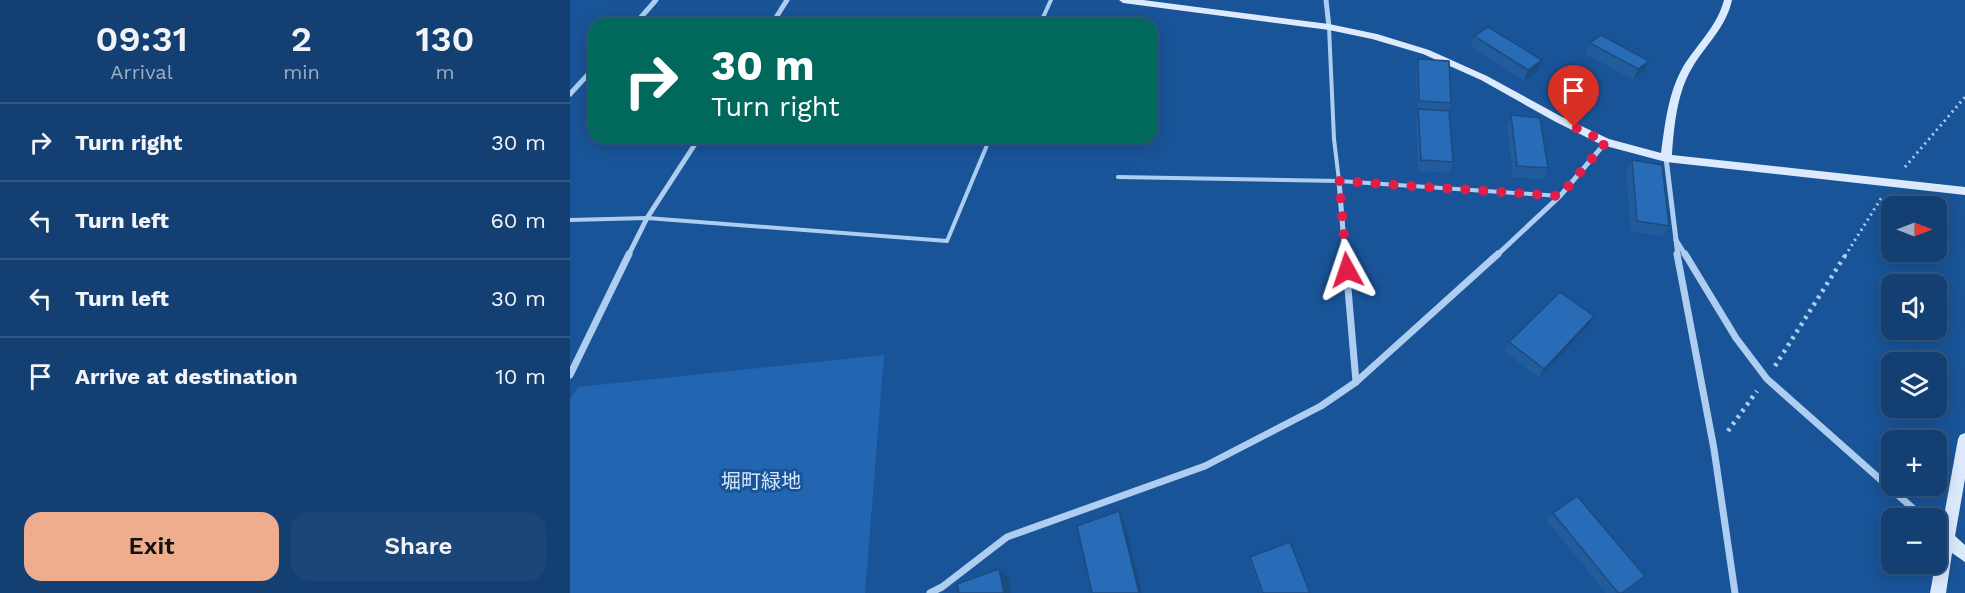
<!DOCTYPE html>
<html lang="en">
<head>
<meta charset="utf-8">
<style>
	body { margin:0; font-family:"Work Sans","Noto Sans JP",sans-serif; background:#1c4677; color:#f1f3f6; height:100vh; display:flex; flex-direction:column; font-size:22px; white-space:nowrap }
	* { box-sizing:border-box; margin:0 }
	p { font-size:20px; color:#9dafc4 }
	.icon { flex:none; width:33px; height:33px; fill:none; stroke:currentColor; stroke-width:2; stroke-linecap:round; stroke-linejoin:round }
	.map { position:relative; flex:1; overflow:hidden }
	.panel { display:flex; flex-direction:column; background:#133f72; width:570px }
	.panel>* { flex:none }
	.guide { position:absolute; left:18px; top:18px; width:570px; height:126px; border-radius:18px; box-shadow:0 3px 15px #0003,0 0 0 2px #325884; background:#00695c; color:#fff; overflow:hidden }
	.needle { width:39px; rotate:90deg }
	.fabs { position:absolute; left:1311px; top:196px; display:grid; gap:12px }
	.fabs a { display:grid; place-items:center; width:66px; height:66px; border-radius:12px; background:#133f72; box-shadow:0 3px 15px #0003,0 0 0 2px #325884; font-size:30px }
	.pin { position:absolute; display:grid; place-items:center; width:51px; height:51px; color:#fff; margin:-62px -26px; border-radius:50% 50% 50% 0; rotate:-45deg; box-shadow:0 0 6px #0007 }
	.pin .icon { rotate:45deg }
	.me { position:absolute; width:66px; margin:-33px; rotate:355deg; stroke-linejoin:round; filter:drop-shadow(0 0 4px #0008) }
	.turn { display:flex; align-items:center; gap:21px; height:126px; padding:0 24px; font-size:27px }
	.turn .icon { width:78px; height:78px; stroke-width:2.5 }
	.turn b { display:block; font-size:42px; line-height:51px }
	.eta { display:flex; justify-content:space-evenly; align-items:center; height:102px; text-align:center }
	.eta b { font-size:36px; font-weight:600; line-height:42px }
	.primary-button { display:flex; gap:12px; margin-top:auto; padding:12px 24px }
	.primary-button a { flex:1; height:69px; border-radius:18px; background:#eead8d; color:#111; font-size:24px; font-weight:600; line-height:69px; text-align:center }
	.primary-button a+a { background:#1c4677; color:#f1f3f6 }
	ul { padding:0; list-style:none }
	li { display:flex; align-items:center; gap:18px; height:78px; padding:0 24px; border-top:2px solid #325884 }
	li div { flex:1 }
	li b { display:block; font-size:22px }
	li em { font-style:normal }
	main { display:flex; flex:1; min-height:0 }
	.map>svg:first-child { display:block }
	.green { fill:#2266b1 }
	.lines { fill:none; stroke-linecap:round; stroke-linejoin:round }
	.path-far1 { stroke:#adcef1; stroke-width:3; stroke-dasharray:2 4; stroke-linecap:butt }
	.path { stroke:#adcef1; stroke-width:4.5; stroke-dasharray:3 5; stroke-linecap:butt }
	.lane { stroke:#adcef1; stroke-width:4 }
	.street-far1 { stroke:#adcef1; stroke-width:5 }
	.street { stroke:#adcef1; stroke-width:7 }
	.secondary { fill:#dbeafc; fill-rule:evenodd }
	.wall { fill:#225c9d }
	.shaded-wall { fill:#1c4b7f }
	.building { fill:#286bb6; stroke:#1c4b7f; stroke-width:1.5 }
	.route { stroke:#e11d48; stroke-width:10; stroke-dasharray:0 18 }
	.labels { text-anchor:middle; dominant-baseline:central; stroke-width:6; stroke-linejoin:round; paint-order:stroke }
	.park-label { font-size:20px; fill:#d4e7fc; stroke:#195498 }
</style>
</head>
<body>
<main>
<section class="panel">
<div class="eta">
<div><b>09:31</b><p>Arrival</p></div>
<div><b>2</b><p>min</p></div>
<div><b>130</b><p>m</p></div>
</div>
<ul>
<li><svg class="icon" aria-label="right" viewBox="0 0 24 24"><path d="M7 20v-9h11M14 6l5 5-5 5"/></svg><div><b>Turn right</b></div><em>30 m</em></li>
<li><svg class="icon" aria-label="left" viewBox="0 0 24 24"><path d="M17 20v-9H6M10 6l-5 5 5 5"/></svg><div><b>Turn left</b></div><em>60 m</em></li>
<li><svg class="icon" aria-label="left" viewBox="0 0 24 24"><path d="M17 20v-9H6M10 6l-5 5 5 5"/></svg><div><b>Turn left</b></div><em>30 m</em></li>
<li><svg class="icon" aria-label="arrive" viewBox="0 0 24 24"><path d="M6 21V4h12l-3 4 3 4H6"/></svg><div><b>Arrive at destination</b></div><em>10 m</em></li>
</ul>
<div class="primary-button"><a>Exit</a><a>Share</a></div>
</section>
<div class="map">
<svg width="1395" height="593" viewBox="0 0 1395 593">
	<rect width="100%" height="100%" fill="#195498"/>
	<path class="green" d="M314 355 295 593H0V399L8 387Z"/>
	<g class="lines">
		<g class="path-far1">
			<path d="M1335 167 1395 97"/>
			<path d="M1275 256 1312 197"/>
		</g>
		<g class="path">
			<path d="M1205 366 1276 254"/>
			<path d="M1158 431 1187 391"/>
		</g>
		<g class="lane">
			<path d="M470 24 481 0"/>
			<path d="M759 27 764 139 769 181"/>
			<path d="M548 177 769 181 990 196"/>
			<path d="M0 220 77 218 377 241 420 138"/>
		</g>
		<g class="street-far1">
			<path d="M756 0 759 27"/>
			<path d="M65 24 86 0"/>
			<path d="M202 24 217 0"/>
			<path d="M0 94 24 68"/>
			<path d="M1096 158 1108 256"/>
			<path d="M769 181 775 256"/>
			<path d="M1106 240 1116 256"/>
			<path d="M58 256 77 218 129 138"/>
			<path d="M926 256 990 196 1036 142"/>
		</g>
		<g class="street">
			<path d="M775 254 786 382"/>
			<path d="M1107 254 1144 449 1165 593"/>
			<path d="M1115 254 1166 338 1197 379 1355 519"/>
			<path d="M0 375 59 254"/>
			<path d="M1366 529 1375 537"/>
			<path d="M360 593 372 587 437 537 635 466 751 406 786 382 928 254"/>
		</g>
		<g class="secondary">
			<path d="M549 0H573L759 24 807 34 859 50 917 76 992 117 1039 139 1091 153C1095 125 1098 93 1113 67 1127 44 1147 27 1154 0H1162C1156 28 1136 44 1122 68 1107 93 1104 126 1102 155L1395 187V195L1096 162 1032 145 984 121 911 80 853 54 802 39 759 30 553 3Z"/>
			<path d="M1395 433V479L1385 536 1395 545V562L1382 553 1376 593H1360L1388 439 1390 435Z"/>
		</g>
	</g>
	<g class="wall">
		<path d="M904 36 972 60 968 71 954 81 901 47Z"/>
		<path d="M1020 43 1079 61 1073 72 1063 80 1016 54Z"/>
		<path d="M848 59 881 103 879 112 883 162 880 173 848 171 846 120 848 112H847L846 70Z"/>
		<path d="M941 115 978 168 974 179 943 177 937 126Z"/>
		<path d="M1062 160 1099 226 1092 236 1061 231 1056 171Z"/>
		<path d="M1024 316 1018 326 969 378 934 351 939 342Z"/>
		<path d="M983 513 1052 593H1036L976 520Z"/>
		<path d="M680 557 740 593H691L680 563Z"/>
	</g>
	<g class="shaded-wall">
		<path d="M972 60 968 71 954 81 958 70Z"/>
		<path d="M1079 61 1073 72 1063 80 1068 69Z"/>
		<path d="M1024 316 1018 326 969 378 974 369Z"/>
		<path d="M549 511 554 521 572 593H569Z"/>
		<path d="M429 569 438 577 441 593H434Z"/>
	</g>
	<g class="building">
		<path d="M918 27 972 60 958 70 904 36Z"/>
		<path d="M1031 35 1079 61 1068 69 1020 43Z"/>
		<path d="M848 59 879 61 881 103 849 101Z"/>
		<path d="M848 109 879 111 883 162 851 160Z"/>
		<path d="M941 115 970 118 978 168 947 166Z"/>
		<path d="M1062 160 1092 165 1099 226 1067 221Z"/>
		<path d="M990 292 1024 316 974 369 939 342Z"/>
		<path d="M1007 496 1075 576 1052 593H1048L983 513Z"/>
		<path d="M549 511 569 593H522L507 526Z"/>
		<path d="M720 542 740 593H693L680 557Z"/>
		<path d="M429 569 434 593H389L387 584Z"/>
	</g>
	<g class="lines">
		<path class="route" d="M777 270 769 181 990 196 1036 142 1004 127"/>
	</g>
	<g class="labels">
		<g class="park-label">
			<text x="191" y="481">堀町緑地</text>
		</g>
	</g>
</svg>
<div class="fabs">
<a><svg class="needle" viewBox="-14 -14 28 28"><path d="M0-13l5 13h-10z" fill="#e53935"/><path d="M0 13l5-13h-10z" fill="#9dafc4"/></svg></a>
<a><svg class="icon" aria-label="sound" viewBox="0 0 24 24"><path d="M4 9h4l5-4v14l-5-4H4zM17 9q2 3 0 6"/></svg></a>
<a><svg class="icon" aria-label="layers" viewBox="0 0 24 24"><path d="M12 4l9 5-9 5-9-5zM3 14l9 5 9-5"/></svg></a>
<a>+</a>
<a>−</a>
</div>
<div class="pin" style="left:1004px;top:127px;background:#d93025"><svg class="icon" aria-label="arrive" viewBox="0 0 24 24"><path d="M6 21V4h12l-3 4 3 4H6"/></svg></div>
<svg class="me" style="left:777px;top:270px" viewBox="-20 -20 40 40"><path d="M0-17L14 15 0 8-14 15z" fill="#e11d48" stroke="#fff" stroke-width="4"/></svg>
<div class="guide">
<div class="turn"><svg class="icon" aria-label="right" viewBox="0 0 24 24"><path d="M7 20v-9h11M14 6l5 5-5 5"/></svg><div><b>30 m</b>Turn right</div></div>
</div>
</div>
</main>
</body>
</html>
